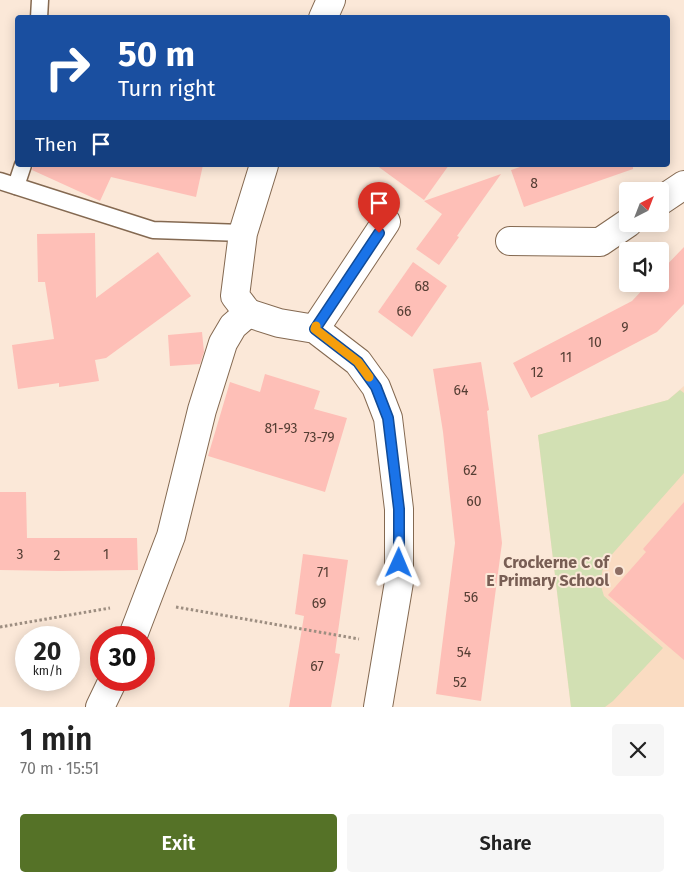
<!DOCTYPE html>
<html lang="en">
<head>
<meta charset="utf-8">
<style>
	body { margin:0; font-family:"Fira Sans",sans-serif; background:#f6f6f6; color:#222; height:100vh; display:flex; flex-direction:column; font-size:19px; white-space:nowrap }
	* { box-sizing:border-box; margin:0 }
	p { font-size:16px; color:#767676 }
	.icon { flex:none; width:28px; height:28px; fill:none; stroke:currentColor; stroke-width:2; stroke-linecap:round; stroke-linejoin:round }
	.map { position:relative; height:707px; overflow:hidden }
	.panel { display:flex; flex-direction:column; background:#fff; flex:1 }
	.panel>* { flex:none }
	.banner { position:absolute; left:15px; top:15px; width:655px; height:152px; border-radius:5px; box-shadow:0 2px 12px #0003; background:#1a4fa0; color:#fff; overflow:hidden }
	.needle { width:32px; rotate:42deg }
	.buttons { position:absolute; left:619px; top:182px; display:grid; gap:10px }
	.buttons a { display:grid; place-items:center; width:50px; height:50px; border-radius:5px; background:#fff; box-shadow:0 2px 12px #0003; font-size:25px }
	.speed { position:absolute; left:15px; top:626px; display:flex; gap:10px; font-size:25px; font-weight:700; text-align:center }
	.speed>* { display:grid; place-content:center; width:65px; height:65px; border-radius:50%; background:#fff; box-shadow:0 2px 12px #0003; line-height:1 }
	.speed small { font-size:12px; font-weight:400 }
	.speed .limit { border:8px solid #d22; background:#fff; color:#111 }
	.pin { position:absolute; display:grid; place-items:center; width:42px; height:42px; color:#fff; margin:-51px -21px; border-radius:50% 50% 50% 0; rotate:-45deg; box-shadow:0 0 5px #0007 }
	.pin .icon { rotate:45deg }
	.me { position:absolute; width:55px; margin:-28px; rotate:1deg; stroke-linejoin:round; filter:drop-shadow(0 0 4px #0008) }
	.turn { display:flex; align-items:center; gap:18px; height:105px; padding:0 20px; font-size:22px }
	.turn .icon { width:65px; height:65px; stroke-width:2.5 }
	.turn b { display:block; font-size:35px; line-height:42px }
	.then { display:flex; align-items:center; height:48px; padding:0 20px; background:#0003; gap:10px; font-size:19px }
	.round { display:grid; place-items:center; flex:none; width:52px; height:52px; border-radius:5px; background:#f6f6f6 }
	.overview { display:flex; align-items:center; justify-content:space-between; height:85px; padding:0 20px }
	h1 { font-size:30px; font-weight:600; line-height:38px }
	.button { display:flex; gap:10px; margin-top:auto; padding:10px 20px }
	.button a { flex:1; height:58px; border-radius:5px; background:#557227; color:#fff; font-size:20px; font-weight:600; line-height:58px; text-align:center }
	.button a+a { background:#f6f6f6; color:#222 }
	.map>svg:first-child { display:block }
	.built { fill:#fadcc2 }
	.green { fill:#d2e0b3 }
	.building { fill:#febfb7 }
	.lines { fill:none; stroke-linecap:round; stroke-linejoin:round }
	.service-casing { stroke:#846951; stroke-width:19 }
	.minor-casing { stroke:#846951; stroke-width:30 }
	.path { stroke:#9d8e81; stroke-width:3; stroke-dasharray:2.5 2.5; stroke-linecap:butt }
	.service { stroke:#fff; stroke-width:16 }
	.minor { stroke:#fff; stroke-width:28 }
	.route-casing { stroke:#114b97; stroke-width:12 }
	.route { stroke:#1a73e8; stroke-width:9 }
	.slow { stroke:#f59e0b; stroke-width:9 }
	.education-dot { fill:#8d6e63; stroke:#fbe8d8; stroke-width:2 }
	.labels { text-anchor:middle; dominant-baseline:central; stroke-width:4; stroke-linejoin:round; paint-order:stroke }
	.number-label { font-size:14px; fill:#553e34 }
	.education-label { font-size:16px; font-weight:bold; fill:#785e54; stroke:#fbe8d8; text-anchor:end }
</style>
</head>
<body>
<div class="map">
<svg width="684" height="707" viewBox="0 0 684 707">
	<rect width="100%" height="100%" fill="#fbe8d8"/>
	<path class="built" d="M684 386V707H571L538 435 668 400Z"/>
	<path class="green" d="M680 390 684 393V473L607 560 603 568 600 583 604 596 663 648 613 701 605 707H571L538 435 668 400Z"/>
	<g class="building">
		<path d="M33 165H203L196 197 111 177 100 201 32 170Z"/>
		<path d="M376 165H449L424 200Z"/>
		<path d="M526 165H633V169L524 207 511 170Z"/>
		<path d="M501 174 457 236 459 237 439 265 416 249 442 214 424 201Z"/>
		<path d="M95 233 96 298 158 252 191 296 106 358 95 360 99 381 59 387V383L18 389 12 345 54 339 45 282H38L37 234Z"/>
		<path d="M684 247V304L657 332 531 398 513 363 632 301 648 284H660V272Z"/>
		<path d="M413 262 447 286 412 337 378 312Z"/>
		<path d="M202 332 204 352 200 364 170 366 168 335Z"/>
		<path d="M481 362 489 410 487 411 502 543 481 701 436 694 455 543 443 432 433 369Z"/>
		<path d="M265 374 320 391 314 409 347 418 325 492 208 456 230 382 260 392Z"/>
		<path d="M0 492H26L27 538H137L138 570 59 571 0 570Z"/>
		<path d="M684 502V660L608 595 646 552 643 549Z"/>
		<path d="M303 554 348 560 335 653 340 654 331 707H289L304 616 295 614Z"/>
	</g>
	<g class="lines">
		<g class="service-casing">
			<g id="service">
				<path d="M39 18 40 0"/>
				<path d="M0 181 153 230 243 233"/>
				<path d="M16 186 23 165"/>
			</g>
		</g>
		<g class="minor-casing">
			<g id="minor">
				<path d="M323 18 331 0"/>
				<path d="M660 201 684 185"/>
				<path d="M510 241 600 242 628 223"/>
				<path d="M248 313 279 323 315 329 358 362 376 387 388 418 399 509V582L378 707"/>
				<path d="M248 313 235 296 243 233 264 165"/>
				<path d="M315 329 386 222"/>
				<path d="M132 638 171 536 202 410 223 343 233 326 248 313"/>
				<path d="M100 707 113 680"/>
			</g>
		</g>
		<g class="path">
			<path d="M176 607 359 639"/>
			<path d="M0 627 110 608"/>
		</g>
		<use href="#service" class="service"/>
		<use href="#minor" class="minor"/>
	</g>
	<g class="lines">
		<g class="route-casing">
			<path id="route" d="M379 233 315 329 358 362 376 387 388 418 399 509V563"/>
		</g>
		<use href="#route" class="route"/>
		<path class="slow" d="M316 326 315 329 358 362 369 377"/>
	</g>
	<circle class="education-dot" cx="619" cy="571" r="5"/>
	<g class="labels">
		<g class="number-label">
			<text x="534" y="183">8</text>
			<text x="422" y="286">68</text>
			<text x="404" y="311">66</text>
			<text x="625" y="327">9</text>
			<text x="595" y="342">10</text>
			<text x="566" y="357">11</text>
			<text x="537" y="372">12</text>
			<text x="461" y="390">64</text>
			<text x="281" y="428">81-93</text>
			<text x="319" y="437">73-79</text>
			<text x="470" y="470">62</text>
			<text x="474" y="501">60</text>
			<text x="20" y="554">3</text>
			<text x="106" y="554">1</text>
			<text x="57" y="555">2</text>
			<text x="323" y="572">71</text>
			<text x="471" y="597">56</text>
			<text x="319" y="603">69</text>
			<text x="464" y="652">54</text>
			<text x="317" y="666">67</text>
			<text x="460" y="682">52</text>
		</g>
		<g class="education-label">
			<text x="609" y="562">Crockerne C of<tspan x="609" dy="18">E Primary School</tspan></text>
		</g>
	</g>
</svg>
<div class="buttons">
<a><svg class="needle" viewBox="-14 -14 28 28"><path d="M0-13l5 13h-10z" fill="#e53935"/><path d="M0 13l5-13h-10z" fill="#767676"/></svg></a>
<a><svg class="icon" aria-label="sound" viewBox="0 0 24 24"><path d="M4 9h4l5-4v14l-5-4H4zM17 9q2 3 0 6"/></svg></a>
</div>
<div class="speed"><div>20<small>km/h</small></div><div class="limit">30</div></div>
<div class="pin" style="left:379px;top:233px;background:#d93025"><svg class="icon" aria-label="arrive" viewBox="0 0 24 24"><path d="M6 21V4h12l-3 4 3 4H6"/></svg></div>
<svg class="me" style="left:399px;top:563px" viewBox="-20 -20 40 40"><path d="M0-17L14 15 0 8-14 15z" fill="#1a73e8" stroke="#fff" stroke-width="4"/></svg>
<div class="banner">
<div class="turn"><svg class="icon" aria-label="right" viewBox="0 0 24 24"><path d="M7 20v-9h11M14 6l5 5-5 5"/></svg><div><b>50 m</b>Turn right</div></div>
<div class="then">Then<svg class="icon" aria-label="arrive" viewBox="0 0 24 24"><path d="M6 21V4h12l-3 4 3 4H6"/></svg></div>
</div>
</div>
<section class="panel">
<div class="overview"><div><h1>1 min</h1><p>70 m · 15:51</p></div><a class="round"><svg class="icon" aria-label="close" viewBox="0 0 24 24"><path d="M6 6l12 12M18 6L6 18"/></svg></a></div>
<div class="button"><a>Exit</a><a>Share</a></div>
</section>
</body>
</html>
